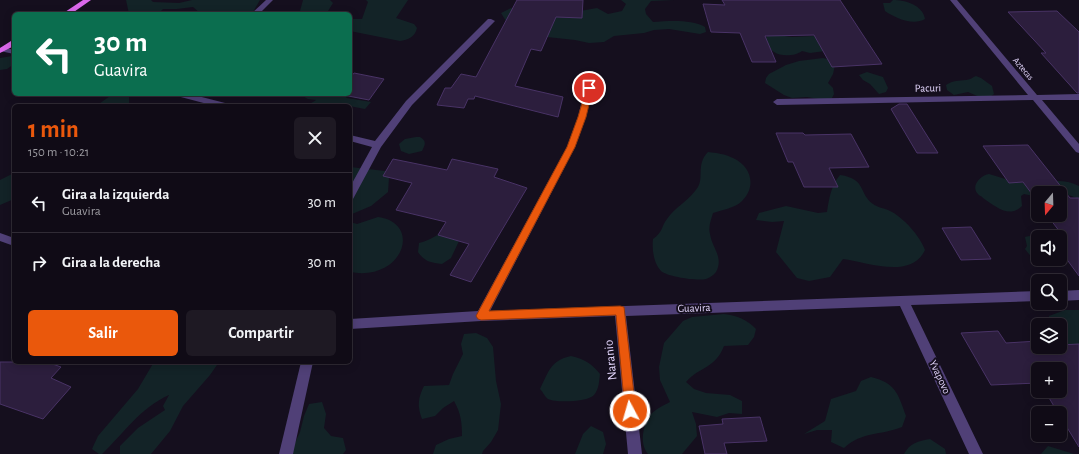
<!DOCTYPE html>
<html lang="es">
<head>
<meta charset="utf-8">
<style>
	body { margin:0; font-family:"Alegreya Sans",sans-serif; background:#1e1923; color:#f1f3f6; height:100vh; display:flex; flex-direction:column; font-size:15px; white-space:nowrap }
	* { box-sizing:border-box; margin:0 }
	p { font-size:13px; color:#9c9ba1 }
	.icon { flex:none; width:22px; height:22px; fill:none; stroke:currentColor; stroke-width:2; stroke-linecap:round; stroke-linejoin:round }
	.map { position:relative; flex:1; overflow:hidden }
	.sheet { position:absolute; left:12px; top:104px; width:340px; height:260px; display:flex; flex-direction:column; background:#100b16; border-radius:6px; box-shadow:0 2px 10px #0003,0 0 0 1px #302b35 }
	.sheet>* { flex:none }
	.banner { position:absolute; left:12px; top:12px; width:340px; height:84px; border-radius:6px; box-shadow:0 2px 10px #0003,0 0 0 1px #302b35; background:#0b6e4f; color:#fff; overflow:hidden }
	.needle { width:26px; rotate:199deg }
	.controls { position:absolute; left:1031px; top:186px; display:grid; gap:8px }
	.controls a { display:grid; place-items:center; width:36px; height:36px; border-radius:6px; background:#100b16; box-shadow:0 2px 10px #0003,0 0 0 1px #302b35; font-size:20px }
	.pin { position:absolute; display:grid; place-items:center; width:34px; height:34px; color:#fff; margin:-17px; border:2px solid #fff; border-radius:50%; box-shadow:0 1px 4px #0007 }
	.me { position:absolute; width:44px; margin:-22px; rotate:354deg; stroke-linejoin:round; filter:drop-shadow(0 0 3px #0008) }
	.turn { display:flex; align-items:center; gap:14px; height:84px; padding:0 16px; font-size:18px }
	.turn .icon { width:52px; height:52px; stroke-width:2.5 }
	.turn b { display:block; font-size:28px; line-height:34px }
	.round { display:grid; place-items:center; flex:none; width:42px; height:42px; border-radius:6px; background:#1e1923 }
	.summary { display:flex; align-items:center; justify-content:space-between; height:68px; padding:0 16px }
	h1 { font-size:24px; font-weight:700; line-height:30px; color:#ea580c }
	.button { display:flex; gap:8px; margin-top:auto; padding:8px 16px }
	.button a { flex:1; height:46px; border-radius:6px; background:#ea580c; color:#fff; font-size:16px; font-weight:700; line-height:46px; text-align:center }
	.button a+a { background:#1e1923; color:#f1f3f6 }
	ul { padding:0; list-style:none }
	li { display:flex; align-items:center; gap:12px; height:60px; padding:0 16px; border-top:1px solid #302b35 }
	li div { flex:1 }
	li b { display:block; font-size:15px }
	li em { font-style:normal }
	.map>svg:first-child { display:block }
	.green { fill:#132327 }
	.building { fill:#2c1e3d; stroke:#493366 }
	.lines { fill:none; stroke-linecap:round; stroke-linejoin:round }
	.minor { fill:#504077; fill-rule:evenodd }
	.major { fill:#da68eb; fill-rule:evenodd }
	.route { fill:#ea580c; stroke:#983908 }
	.labels { text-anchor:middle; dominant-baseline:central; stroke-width:4; stroke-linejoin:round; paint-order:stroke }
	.far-street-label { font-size:9px; fill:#e0d3f9; stroke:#150f1e }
	.street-label { font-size:11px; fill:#e0d3f9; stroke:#150f1e }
	.near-street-label { font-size:13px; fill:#e0d3f9; stroke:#150f1e }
</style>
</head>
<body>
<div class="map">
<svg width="1079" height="454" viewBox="0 0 1079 454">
	<rect width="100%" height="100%" fill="#150f1e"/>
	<g class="green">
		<path d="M126 0H151L153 2 179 3 192 0H260L253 12 243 14H201L193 7 177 9H163L158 14H129Z"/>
		<path d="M303 0H330L333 3 328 11 313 13 300 11Z"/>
		<path d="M366 0H408L396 18 414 24 417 28C415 37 408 40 400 41L350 31V19H362L368 2Z"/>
		<path d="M621 0H674L651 1 645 9 646 14 653 22C669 21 691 19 705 27L706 32 700 34 669 29 654 30 644 33 614 36 604 42 589 43 575 40 547 37 506 21 501 13 511 8 569 13 597 8 608 14 622 11 626 4Z"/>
		<path d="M893 0C905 0 923 5 925 19 913 26 895 18 885 11L883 3H890Z"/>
		<path d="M769 34 792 37 814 36 822 37 825 51 810 53 802 51C796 56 781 57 774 52 769 49 767 43 765 39Z"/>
		<path d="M12 56 14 57V64L7 69 0 70V58Z"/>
		<path d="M823 58 831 60 835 65 833 74 828 83 833 88 834 94 832 98 824 100 807 97 792 98 784 95 765 83 766 78 769 74 786 65 799 61Z"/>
		<path d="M867 72 883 77 888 88 886 92 879 94 870 84 863 80 859 75Z"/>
		<path d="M976 76 981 78 992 86 994 94 990 97 982 98 968 92 954 95 947 90 946 85C953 80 959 81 966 80 970 80 973 77 976 76Z"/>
		<path d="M113 94H129V106H96Z"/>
		<path d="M299 94H341L347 98 371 102 365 109 344 105 265 106 267 104C280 105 306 109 316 100L308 99Z"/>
		<path d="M416 137H420C427 141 425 145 422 151L409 154 401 151 399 144 405 139Z"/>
		<path d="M708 152C717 153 725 154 733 158 751 166 757 186 742 201 735 208 722 210 713 213 711 220 708 227 710 234 712 248 724 257 716 272 714 275 709 278 706 279 697 281 668 277 661 271 653 262 652 249 653 239 663 232 661 227 667 219 675 207 690 200 698 187 704 177 696 164 708 152Z"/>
		<path d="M350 167 385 171 389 178 388 192 371 206 352 214 350 218Z"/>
		<path d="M14 173V199L0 205V180Z"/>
		<path d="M989 174C1001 177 1011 182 1023 183 1042 184 1061 176 1079 186V199L1061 192 1038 193V197L1024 194 1021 196 1022 206C1009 219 995 206 983 198 982 196 979 196 978 194 970 186 981 175 989 174Z"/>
		<path d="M840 175C867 179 858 193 873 204 878 208 885 208 890 211 903 217 920 236 925 250 911 280 867 262 843 259L830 277 809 281 797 278 776 252 784 221 772 222 756 220 759 213 786 206 818 213 827 212C829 199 831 185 840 175Z"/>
		<path d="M378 217C423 223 403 282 350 272V222L357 224Z"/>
		<path d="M448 231 459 241 451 258 442 264C431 263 424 261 418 252L419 243C432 240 436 234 448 231Z"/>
		<path d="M1029 236 1038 238V259H1056L1054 265C1040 265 1033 260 1025 249L1027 246 1025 237Z"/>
		<path d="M1065 310H1079V361L1060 336V325H1052L1049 321V316Z"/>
		<path d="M724 314C738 316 746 319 756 329L754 337 748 345 724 346C715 369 700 366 686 382L694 389 706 393 730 395 742 401V414L729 413 717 417 692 412 696 424 697 436 682 454H648C639 443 643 425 651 414 656 409 664 405 670 402L660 380 659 367 664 343 683 321 692 317Z"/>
		<path d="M476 333 487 338 493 347 496 381 501 404 498 430 491 442 483 451 482 454H433L436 445 449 439 462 436C462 423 461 413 454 401L443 408 435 416 422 419C417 406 418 398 424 386L449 385 453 374 463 354 461 344 464 334Z"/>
		<path d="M571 356C585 359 592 364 600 374 599 382 599 389 594 395 588 402 556 403 548 399 545 397 543 392 540 389 549 371 550 361 571 356Z"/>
		<path d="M154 362H219L210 375 183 406 170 431 151 454H120V446L138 428 165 410 163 406 169 395C140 408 124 433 102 454H99L92 449 98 436 138 389Z"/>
		<path d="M871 377C896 383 898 394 906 416L902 427C879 436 863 431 844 448L831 442 832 430H817L804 434 825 421 831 399 856 391 861 381Z"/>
		<path d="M322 402 326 414 324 428 331 436 343 438 346 450 343 454H290L300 432 304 416 309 404Z"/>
		<path d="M591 426 603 432 606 444 603 454H575L583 434Z"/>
		<path d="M930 439 945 449 946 454H904C910 443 918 441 930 439Z"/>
		<path d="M1048 446 1074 454H1041Z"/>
	</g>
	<g class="building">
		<path d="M517 0H583L582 18 556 17 541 51 531 49 515 86 563 97 558 117 475 96 474 99H468L464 108 437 105 445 88H451L461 74 476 77Z"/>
		<path d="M722 0H840L882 64 832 67 814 35 765 36 776 62H752L740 33 711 32 703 4 725 5Z"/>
		<path d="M1057 11 1079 32V93H1077L1041 53H1046L1008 12Z"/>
		<path d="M354 73 384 79 369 100 338 94H350V78Z"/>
		<path d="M899 104H907L938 153H917L891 109Z"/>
		<path d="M776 133H803L805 135 851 134 869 167 829 168 838 187H804L793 162H788Z"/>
		<path d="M1028 145 1070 198H1079V276L1060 250V232L1047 215H1060V193H1038V202L1023 182 1009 183 983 146Z"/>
		<path d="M393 159 447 170 452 159 498 169 494 177 527 188 471 282 450 275 469 244 438 235 446 222 396 210 412 183 383 176Z"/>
		<path d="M971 227 991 259 961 260 942 228Z"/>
		<path d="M998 331 1006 343 1038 341V347H1060V345L1079 344V447L1060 416V413H1058L1045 391H1060V369H1038V383L991 385 961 333Z"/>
		<path d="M0 362H47L61 367 51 378 71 387 43 419 0 404Z"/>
		<path d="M760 417 767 441 724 443 727 454H705L699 426 723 424 722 419Z"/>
	</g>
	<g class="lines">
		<g class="minor">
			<path d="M266 0H273L259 14H251Z"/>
			<path d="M950 0H957L1037 95 1079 94V100H1042L1079 144V153L1076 152 1033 100 777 105 773 102 777 99 1028 95Z"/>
			<path d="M488 19H491L495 21 412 105 381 147 353 199 350 200V187L372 147 350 141V135L375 141 406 101Z"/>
			<path d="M3 47 14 50V54L0 51V48Z"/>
			<path d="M589 85 593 88 586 117 575 147 490 311 1038 291V301L911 305 983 454H969L900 306 626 316 642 454H628L615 316 481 321 350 329V319L478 311 567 147 578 117 585 88Z"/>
			<path d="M176 94H190L229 104 230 106H215L177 96Z"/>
			<path d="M0 233 14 238V246L0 241Z"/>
			<path d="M1079 290V300L1060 301V291Z"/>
			<path d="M301 362H313L293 454H279Z"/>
		</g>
		<g class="major">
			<path d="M83 0H91L71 14H62Z"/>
			<path d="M11 41H14V46L0 53V48Z"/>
		</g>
	</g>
	<path class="route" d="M587 86H589L593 88 586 117 575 147 489 311 620 306 624 307 636 411 634 415 630 417 626 415 625 411 616 315 481 320 478 319 476 316 567 147 578 117Z"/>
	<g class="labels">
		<g class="far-street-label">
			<text transform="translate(1023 69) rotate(50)">Aztecas</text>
		</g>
		<g class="street-label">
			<text transform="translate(928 88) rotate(-1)">Pacuri</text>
			<text transform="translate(694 308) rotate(-2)">Guavira</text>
			<text transform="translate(940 377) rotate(65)">Yvapovo</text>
		</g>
		<g class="near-street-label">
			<text transform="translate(611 360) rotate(-96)">Naranio</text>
		</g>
	</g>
</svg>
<div class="controls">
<a><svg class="needle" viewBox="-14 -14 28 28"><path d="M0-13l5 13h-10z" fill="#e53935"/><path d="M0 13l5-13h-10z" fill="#9c9ba1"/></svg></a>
<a><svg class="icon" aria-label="sound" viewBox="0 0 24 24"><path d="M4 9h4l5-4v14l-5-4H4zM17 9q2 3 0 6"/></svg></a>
<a><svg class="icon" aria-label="search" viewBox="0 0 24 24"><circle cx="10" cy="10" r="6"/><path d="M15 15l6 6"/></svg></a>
<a><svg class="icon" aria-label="layers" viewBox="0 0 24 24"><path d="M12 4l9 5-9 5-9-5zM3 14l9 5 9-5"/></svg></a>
<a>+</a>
<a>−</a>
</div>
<div class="pin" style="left:589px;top:88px;background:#d93025"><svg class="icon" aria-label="arrive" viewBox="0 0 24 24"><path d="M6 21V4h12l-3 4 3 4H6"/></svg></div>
<svg class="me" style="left:630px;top:411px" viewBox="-20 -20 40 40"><circle r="17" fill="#ea580c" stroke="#fff" stroke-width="3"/><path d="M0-11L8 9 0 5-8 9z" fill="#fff"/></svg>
<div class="banner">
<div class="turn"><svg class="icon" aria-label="left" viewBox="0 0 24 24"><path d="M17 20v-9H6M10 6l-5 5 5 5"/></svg><div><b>30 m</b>Guavira</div></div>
</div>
<section class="sheet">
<div class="summary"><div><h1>1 min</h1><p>150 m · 10:21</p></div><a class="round"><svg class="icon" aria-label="close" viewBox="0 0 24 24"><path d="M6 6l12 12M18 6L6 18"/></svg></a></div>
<ul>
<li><svg class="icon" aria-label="left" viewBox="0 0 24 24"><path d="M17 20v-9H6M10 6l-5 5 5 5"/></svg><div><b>Gira a la izquierda</b><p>Guavira</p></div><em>30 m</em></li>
<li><svg class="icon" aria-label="right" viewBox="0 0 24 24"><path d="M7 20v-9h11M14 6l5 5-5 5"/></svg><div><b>Gira a la derecha</b></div><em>30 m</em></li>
</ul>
<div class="button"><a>Salir</a><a>Compartir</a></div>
</section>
</div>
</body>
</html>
